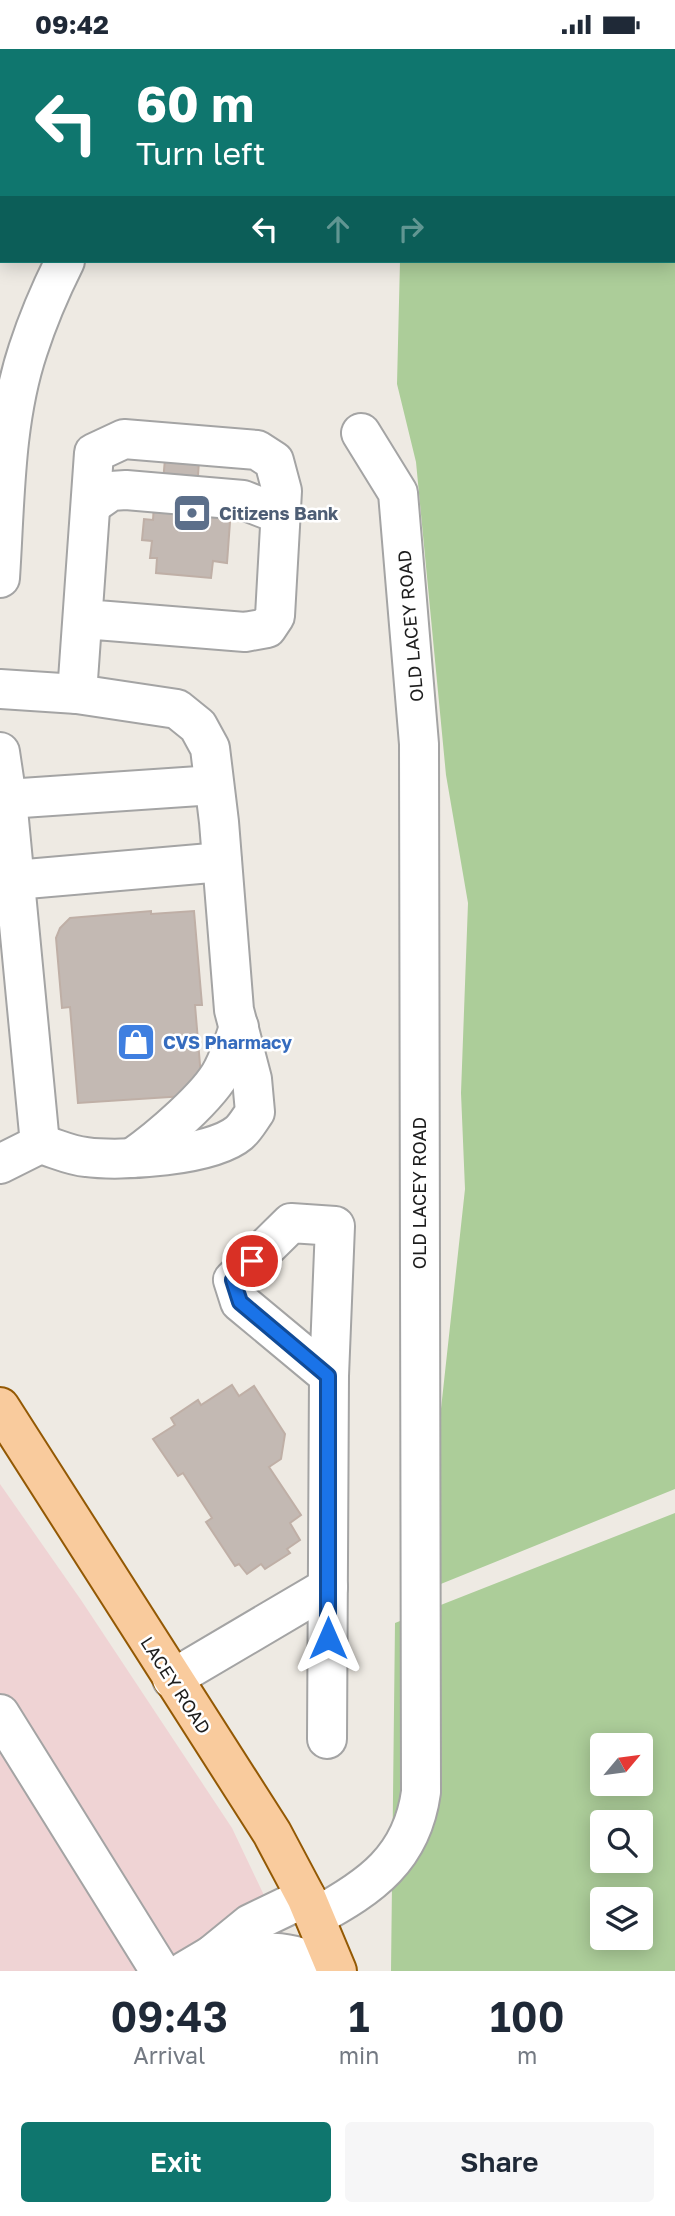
<!DOCTYPE html>
<html lang="en">
<head>
<meta charset="utf-8">
<style>
	body { margin:0; font-family:"Golos Text",sans-serif; background:#f6f6f7; color:#1f2937; height:100vh; display:flex; flex-direction:column; font-size:26px; white-space:nowrap }
	* { box-sizing:border-box; margin:0 }
	p { font-size:23px; color:#747a83 }
	.icon { flex:none; width:38px; height:38px; fill:none; stroke:currentColor; stroke-width:2; stroke-linecap:round; stroke-linejoin:round }
	.map { position:relative; height:1922px; overflow:hidden }
	.panel { display:flex; flex-direction:column; background:#fff; flex:1 }
	.panel>* { flex:none }
	.banner { position:absolute; left:0px; top:0px; width:676px; height:214px; box-shadow:0 4px 18px #0003; background:#0f766e; color:#fff; overflow:hidden }
	.needle { width:46px; rotate:61deg }
	.tools { position:absolute; left:590px; top:1684px; display:grid; gap:14px }
	.tools a { display:grid; place-items:center; width:63px; height:63px; border-radius:7px; background:#fff; box-shadow:0 4px 18px #0003; font-size:35px }
	.pin { position:absolute; display:grid; place-items:center; width:60px; height:60px; color:#fff; margin:-30px; border:4px solid #fff; border-radius:50%; box-shadow:0 2px 7px #0007 }
	.me { position:absolute; width:77px; margin:-38px; rotate:0deg; stroke-linejoin:round; filter:drop-shadow(0 0 5px #0008) }
	.turn { display:flex; align-items:center; gap:24px; height:147px; padding:0 21px; font-size:32px }
	.turn .icon { width:91px; height:91px; stroke-width:2.5 }
	.turn b { display:block; font-size:49px; line-height:60px }
	.lanes { display:flex; align-items:center; height:66px; padding:0 21px; background:#0003; justify-content:center; gap:35px; direction:ltr }
	.lanes .off { opacity:.35 }
	.eta { display:flex; justify-content:space-evenly; align-items:center; height:119px; text-align:center }
	.eta b { font-size:42px; font-weight:600; line-height:49px }
	.cta { display:flex; gap:14px; margin-top:auto; padding:14px 21px }
	.cta a { flex:1; height:80px; border-radius:7px; background:#0f766e; color:#fff; font-size:28px; font-weight:600; line-height:80px; text-align:center }
	.cta a+a { background:#f6f6f7; color:#1f2937 }
	.status { display:flex; justify-content:space-between; align-items:center; height:49px; padding:0 35px; background:#fff; direction:ltr }
	.status svg { height:19px; fill:currentColor }
	.map>svg:first-child { display:block }
	.commercial { fill:#efd3d4 }
	.forest { fill:#accd99; fill-rule:evenodd }
	.building { fill:#c3b9b3; stroke:#bfafa6; stroke-width:2 }
	.lines { fill:none; stroke-linecap:round; stroke-linejoin:round }
	.minor-casing { stroke:#a4a4a4; stroke-width:42 }
	.major-casing { stroke:#935904; stroke-width:42 }
	.minor { stroke:#fff; stroke-width:38 }
	.major { stroke:#f9cb9d; stroke-width:38 }
	.route-casing { stroke:#114b97; stroke-width:18 }
	.route { stroke:#1a73e8; stroke-width:12 }
	.labels { text-anchor:middle; dominant-baseline:central; stroke-width:5; stroke-linejoin:round; paint-order:stroke }
	.service-label { font-size:18px; font-weight:bold; fill:#4e5e75; stroke:#fff; text-anchor:start }
	.street-label { font-size:18px; fill:#1d1d1d; stroke:#fff }
	.shop-label { font-size:18px; font-weight:bold; fill:#366cbe; stroke:#fff; text-anchor:start }
</style>
</head>
<body>
<div class="status"><b>09:42</b><svg viewBox="0 0 49 12"><path d="M0 12V9h3v3zM5 12V6h3v6zM10 12V3h3v9zM15 12V0h3v12zM26 1h20v11H26zM47 4h2v5h-2z"/></svg></div>
<div class="map">
<svg width="675" height="1922" viewBox="0 0 675 1922">
	<rect width="100%" height="100%" fill="#eeeae3"/>
	<path class="commercial" d="M0 1435 81 1551 232 1779 300 1922H0Z"/>
	<g class="forest">
		<path d="M506 0H675V1440L421 1543 465 1140 461 1044 468 854 446 726 416 413 397 335 400 212H674V2H504Z"/>
		<path d="M675 1464V1922H391L395 1574ZM602 1696H640V1734H602ZM602 1773H640V1811H602ZM602 1850H640V1888H602Z"/>
	</g>
	<g class="building">
		<path d="M298 0H388L389 2H296Z"/>
		<path d="M165 410 199 412 196 456 231 459 227 514 213 512 211 529 156 524 157 509H150L152 492 142 491 144 470 153 471 154 455H161Z"/>
		<path d="M151 862V865L194 862 202 956H195L201 1028 185 1047 78 1054 70 958 62 959 56 889 60 879 70 869Z"/>
		<path d="M232 1336 239 1347 254 1337 285 1385 281 1410 269 1418 301 1466 290 1474 300 1491 287 1500 290 1504 265 1520 261 1515 247 1525 239 1515 235 1517 206 1473 212 1469 183 1424 178 1427 153 1390 175 1376 171 1369 198 1351 201 1356Z"/>
	</g>
	<g class="lines">
		<g class="minor-casing">
			<g id="minor">
				<path d="M418 0 419 2"/>
				<path d="M259 2 261 0"/>
				<path d="M460 2 462 0"/>
				<path d="M91 456 111 442 126 441 243 451 274 463 280 474"/>
				<path d="M0 529C5 454 4 373 28 301 38 270 51 240 65 212"/>
				<path d="M0 640 77 645 177 660 198 677 210 699 219 773 234 961 252 1030 255 1063C250 1070 245 1079 239 1084 212 1107 121 1113 86 1108 71 1107 55 1099 40 1095L0 1115"/>
				<path d="M77 645 94 404 124 390 257 401 274 412 282 442 275 567 267 579 245 583 84 570"/>
				<path d="M0 703 7 750 40 1095"/>
				<path d="M7 750 214 736"/>
				<path d="M15 831 222 813"/>
				<path d="M132 1109C158 1091 210 1047 223 1020 230 1007 234 992 239 978"/>
				<path d="M172 1630 328 1538"/>
				<path d="M0 1665 160 1922"/>
				<path d="M327 1690 329 1327 335 1177 291 1174 233 1231 240 1253 329 1327"/>
				<path d="M315 1868C371 1838 412 1809 421 1743L419 695 398 444 361 384"/>
				<path d="M212 1906C251 1904 293 1896 326 1922"/>
				<path d="M185 1922 212 1906 250 1875 306 1848"/>
			</g>
		</g>
		<g class="major-casing">
			<g id="major">
				<path d="M33 2 34 0"/>
				<path d="M0 58 2 55"/>
				<path d="M0 1358 272 1784 306 1848 337 1922"/>
			</g>
		</g>
		<use href="#minor" class="minor"/>
		<use href="#major" class="major"/>
	</g>
	<g class="lines">
		<g class="route-casing">
			<path id="route" d="M252 1212 233 1231 240 1253 328 1327V1589"/>
		</g>
		<use href="#route" class="route"/>
	</g>
	<defs>
		<g id="bank-square" transform="scale(2.0125)"><rect x="-9" y="-9" width="18" height="18" rx="4" fill="#5c6f8a" stroke="#fff"/><path d="M-6-4H6V4H-6ZM0-2.3a2.3 2.3 0 1 0 0 4.6a2.3 2.3 0 1 0 0-4.6Z" fill="#fff"/></g>
		<g id="shop-square" transform="scale(2.0125)"><rect x="-9" y="-9" width="18" height="18" rx="4" fill="#3f7fe0" stroke="#fff"/><path d="M-5-2.5h2.3a2.7 3.5 0 0 1 5.4 0H5L5.5 6h-11ZM-1.5-2.5h3a1.5 2.3 0 0 0-3 0Z" fill="#fff"/></g>
	</defs>
	<g fill-rule="evenodd">
		<use href="#bank-square" x="192" y="464"/>
		<use href="#shop-square" x="136" y="993"/>
	</g>
	<g class="labels">
		<g class="service-label">
			<text x="219" y="464">Citizens Bank</text>
		</g>
		<g class="street-label">
			<text transform="translate(410 577) rotate(-95)">OLD LACEY ROAD</text>
			<text transform="translate(419 1144) rotate(-90)">OLD LACEY ROAD</text>
			<text transform="translate(176 1636) rotate(57)">LACEY ROAD</text>
		</g>
		<g class="shop-label">
			<text x="163" y="993">CVS Pharmacy</text>
		</g>
	</g>
</svg>
<div class="tools">
<a><svg class="needle" viewBox="-14 -14 28 28"><path d="M0-13l5 13h-10z" fill="#e53935"/><path d="M0 13l5-13h-10z" fill="#747a83"/></svg></a>
<a><svg class="icon" aria-label="search" viewBox="0 0 24 24"><circle cx="10" cy="10" r="6"/><path d="M15 15l6 6"/></svg></a>
<a><svg class="icon" aria-label="layers" viewBox="0 0 24 24"><path d="M12 4l9 5-9 5-9-5zM3 14l9 5 9-5"/></svg></a>
</div>
<div class="pin" style="left:252px;top:1212px;background:#d93025"><svg class="icon" aria-label="arrive" viewBox="0 0 24 24"><path d="M6 21V4h12l-3 4 3 4H6"/></svg></div>
<svg class="me" style="left:328px;top:1589px" viewBox="-20 -20 40 40"><path d="M0-17L14 15 0 8-14 15z" fill="#1a73e8" stroke="#fff" stroke-width="4"/></svg>
<div class="banner">
<div class="turn"><svg class="icon" aria-label="left" viewBox="0 0 24 24"><path d="M17 20v-9H6M10 6l-5 5 5 5"/></svg><div><b>60 m</b>Turn left</div></div>
<div class="lanes"><svg class="icon" aria-label="left" viewBox="0 0 24 24"><path d="M17 20v-9H6M10 6l-5 5 5 5"/></svg><svg class="icon off" aria-label="ahead" viewBox="0 0 24 24"><path d="M12 20V5M6 11l6-6 6 6"/></svg><svg class="icon off" aria-label="right" viewBox="0 0 24 24"><path d="M7 20v-9h11M14 6l5 5-5 5"/></svg></div>
</div>
</div>
<section class="panel">
<div class="eta">
<div><b>09:43</b><p>Arrival</p></div>
<div><b>1</b><p>min</p></div>
<div><b>100</b><p>m</p></div>
</div>
<div class="cta"><a>Exit</a><a>Share</a></div>
</section>
</body>
</html>
